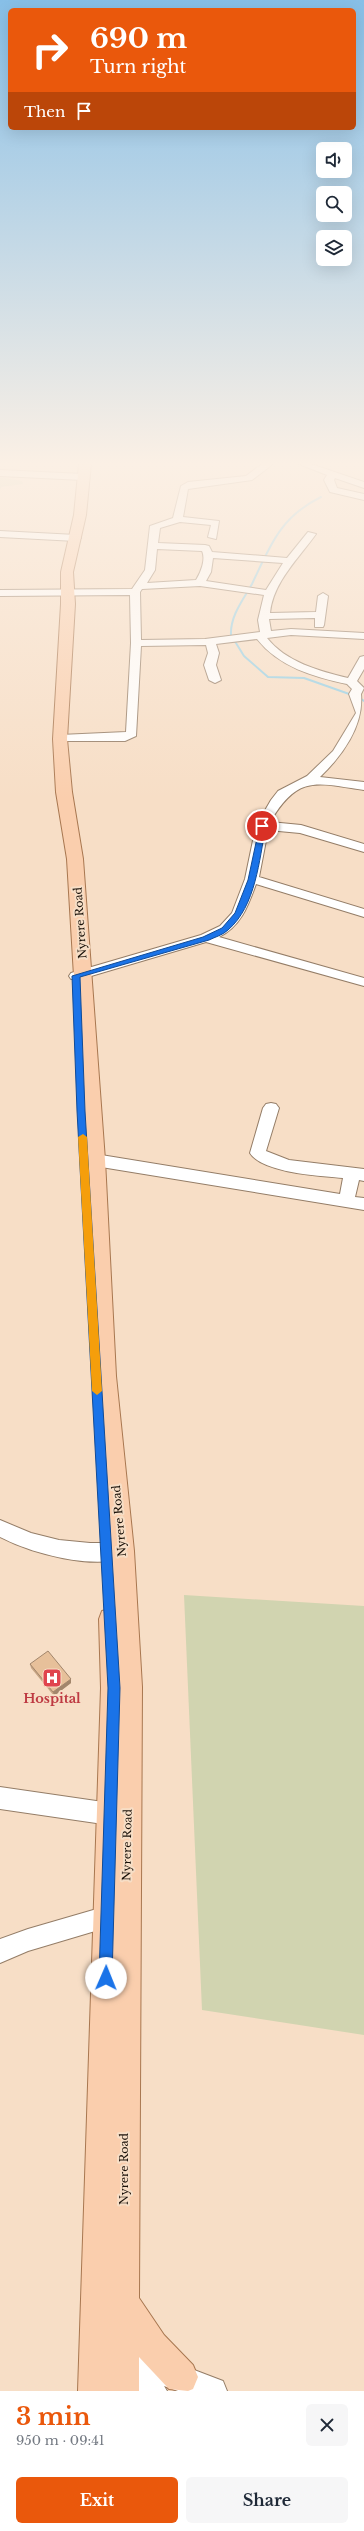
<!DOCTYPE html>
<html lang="en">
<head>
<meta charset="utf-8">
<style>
	body { margin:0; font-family:"Libre Baskerville",serif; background:#f6f6f7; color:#1f2937; height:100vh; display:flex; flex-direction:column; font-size:15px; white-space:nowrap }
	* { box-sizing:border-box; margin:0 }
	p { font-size:13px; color:#747a83 }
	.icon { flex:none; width:22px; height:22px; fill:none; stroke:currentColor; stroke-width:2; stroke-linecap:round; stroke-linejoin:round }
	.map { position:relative; height:2391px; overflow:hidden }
	.side { display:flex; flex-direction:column; background:#fff; flex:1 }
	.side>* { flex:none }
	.guide { position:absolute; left:8px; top:8px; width:348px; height:122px; border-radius:6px; box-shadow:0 4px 16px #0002; background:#ea580c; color:#fff; overflow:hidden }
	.controls { position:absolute; left:316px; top:142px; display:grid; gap:8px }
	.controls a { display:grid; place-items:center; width:36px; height:36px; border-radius:6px; background:#fff; box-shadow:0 4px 16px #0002; font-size:20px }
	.pin { position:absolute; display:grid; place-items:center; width:34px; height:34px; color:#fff; margin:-17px; border:2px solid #fff; border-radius:50%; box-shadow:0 1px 4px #0007 }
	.me { position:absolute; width:44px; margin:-22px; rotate:1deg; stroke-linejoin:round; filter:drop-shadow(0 0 3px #0008) }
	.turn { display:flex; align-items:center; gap:14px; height:84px; padding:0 16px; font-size:18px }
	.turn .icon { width:52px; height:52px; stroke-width:2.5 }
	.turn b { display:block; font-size:28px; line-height:34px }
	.then { display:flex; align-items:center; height:38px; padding:0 16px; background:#0003; gap:8px; font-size:15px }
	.round { display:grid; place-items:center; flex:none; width:42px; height:42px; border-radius:6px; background:#f6f6f7 }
	.summary { display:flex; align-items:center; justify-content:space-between; height:68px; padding:0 16px }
	h1 { font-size:24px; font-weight:700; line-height:30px; color:#ea580c }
	.primary-button { display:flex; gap:8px; margin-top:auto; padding:8px 16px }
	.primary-button a { flex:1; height:46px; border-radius:6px; background:#ea580c; color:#fff; font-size:16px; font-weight:700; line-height:46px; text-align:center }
	.primary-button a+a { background:#f6f6f7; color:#1f2937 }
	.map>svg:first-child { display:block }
	.green { fill:#d1d4b0 }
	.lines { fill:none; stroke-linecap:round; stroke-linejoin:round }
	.stream { stroke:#95d0e6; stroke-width:2 }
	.minor-casing { stroke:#947d67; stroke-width:2 }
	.major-casing { stroke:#a87750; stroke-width:2 }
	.minor { fill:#fff; fill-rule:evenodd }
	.major { fill:#facead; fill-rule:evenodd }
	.wall { fill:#c7a584 }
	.shaded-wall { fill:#a2866c }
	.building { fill:#e7c09a; stroke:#a2866c }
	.route { fill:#1a73e8; stroke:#114b97 }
	.slow { fill:#f59e0b }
	.labels { text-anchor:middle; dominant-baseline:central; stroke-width:4; stroke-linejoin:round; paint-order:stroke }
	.street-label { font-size:11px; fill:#181008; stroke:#f7dec6 }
	.near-health-label { font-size:13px; font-weight:bold; fill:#be3a42; stroke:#f7dec6 }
</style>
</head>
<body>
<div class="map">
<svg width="364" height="2391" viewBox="0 0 364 2391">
	<rect width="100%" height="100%" fill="#f7dec6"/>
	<g class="green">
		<path d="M0 477 22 481 23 484 1 487 0 490Z"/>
		<path d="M184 1595 364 1606V2035L202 2010Z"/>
	</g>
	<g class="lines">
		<g class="stream">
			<path d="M321 497C280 517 270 546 252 584 243 600 230 616 231 635L244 656 268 677 304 678 352 695"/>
			<path d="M358 697 364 701"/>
		</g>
		<g class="minor-casing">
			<g id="minor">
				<path d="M262 464H273L252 480 188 489 183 517 219 521 216 539 208 537 211 525 180 522 160 528 158 543 205 545 209 546 212 552 287 558 308 532 316 534C299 558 273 582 270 613L316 612 318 596 323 593 328 596 324 625 323 627H315V618L269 619 271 631 291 629 364 633V639L291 635 267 638C286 662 319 671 348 678L360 657 364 656V669L357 681 364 688 361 694C364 726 342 756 320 777L364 782V790C316 783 298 774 270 822L301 825 364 844V852L300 833 268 830 259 877 364 909V917L256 884C248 906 241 926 219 937L364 978V986L206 942 81 979H71L69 976 71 973 201 935 220 926 232 913 245 879 256 826 271 800 278 791 307 776 333 751 356 713 349 694 352 689 347 684C314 677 279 667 257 639L216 644 219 653 216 665 221 680 215 683 209 680 204 665 208 653 206 645 141 646 136 736 125 741H56L54 739 60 735 126 732 131 643 130 595 0 596V590L132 589 145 570 150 526 173 518 181 486 188 482 246 476ZM157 549 202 551C206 559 201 572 196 580L147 583 155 570ZM213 558 283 563 266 590 206 581 211 572ZM200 586 264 595 258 620 260 632 205 639 141 640 140 592 142 589Z"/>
				<path d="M299 464H311L364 482V488L335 478 334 480 337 488 364 494V500L330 492 324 480 327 475Z"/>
				<path d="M0 470 83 474 88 477 83 480 0 476Z"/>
				<path d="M0 531 76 535 81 538 76 541 0 537Z"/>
				<path d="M271 1103 276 1104 279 1108 266 1151 289 1160 364 1169V1181L359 1180 355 1197 364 1198V1210L95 1166 89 1164 87 1160 89 1156 95 1154 340 1194 343 1178C322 1176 262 1173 250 1153L263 1108 266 1104Z"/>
				<path d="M0 1520 31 1533 59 1540 90 1543H122L129 1545 132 1551 129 1557C93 1570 33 1554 0 1537Z"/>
				<path d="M0 1787 110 1803 118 1806 121 1814 118 1822 110 1825 0 1809Z"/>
				<path d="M114 1904 122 1907 125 1915 122 1923 28 1951 0 1963V1939L28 1929Z"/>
				<path d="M118 2341 223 2381 227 2391H178L164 2386 167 2391H108L104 2383 108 2373 118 2369 131 2372 109 2363 105 2354 109 2345Z"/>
			</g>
		</g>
		<g class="major-casing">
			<path id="major" d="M79 464H91L86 515 73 572 75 604 67 739 72 792 83 859 105 1160 116 1376 134 1551 142 1687 139 2298 164 2335 193 2365 198 2377 193 2389 188 2391 169 2389 139 2357V2391H78L101 1688 99 1619 102 1611 113 1608 110 1551 94 1376 85 1160 67 859 56 792 53 739 61 604V572L74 515Z"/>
		</g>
		<use href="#minor" class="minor"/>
		<use href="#major" class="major"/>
	</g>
	<path class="wall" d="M30 1664 71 1679V1683L54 1696 31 1668Z"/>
	<path class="shaded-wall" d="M71 1679V1683L54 1696 53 1692Z"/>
	<path class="building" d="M48 1651 71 1679 53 1692 30 1664Z"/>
	<linearGradient id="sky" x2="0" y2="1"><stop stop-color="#87bfe7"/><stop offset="0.58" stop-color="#fbf0e5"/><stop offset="1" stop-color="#fbf0e5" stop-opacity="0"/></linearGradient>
	<rect width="364" height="799" fill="url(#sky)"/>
	<path class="route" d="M260 824 266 826C259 860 256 906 228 930 223 935 215 937 209 940L80 977 85 1111 120 1688 112 1978 110 1982 106 1984 101 1982 99 1978 108 1688 77 1111 72 976 203 937 222 928 235 913 248 880Z"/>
	<path class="slow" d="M83 1134 87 1137 102 1391 97 1395 92 1391 78 1137Z"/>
	<defs>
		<g id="hospital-square" transform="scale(1)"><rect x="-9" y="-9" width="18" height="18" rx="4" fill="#e0444e" stroke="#f7dec6"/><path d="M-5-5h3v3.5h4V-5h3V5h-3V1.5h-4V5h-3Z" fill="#fff"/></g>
	</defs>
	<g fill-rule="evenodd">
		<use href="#hospital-square" x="52" y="1678"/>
	</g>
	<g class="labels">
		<g class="street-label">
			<text transform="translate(80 923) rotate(-94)">Nyrere Road</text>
			<text transform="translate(119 1521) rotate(-95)">Nyrere Road</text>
			<text transform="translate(127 1845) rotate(-89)">Nyrere Road</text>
			<text transform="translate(124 2169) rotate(-90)">Nyrere Road</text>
		</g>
		<g class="near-health-label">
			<text x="52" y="1698">Hospital</text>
		</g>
	</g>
</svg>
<div class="controls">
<a><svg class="icon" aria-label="sound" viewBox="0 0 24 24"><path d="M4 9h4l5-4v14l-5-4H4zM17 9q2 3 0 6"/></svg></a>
<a><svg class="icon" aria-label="search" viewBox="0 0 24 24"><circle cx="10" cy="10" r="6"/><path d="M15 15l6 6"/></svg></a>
<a><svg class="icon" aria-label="layers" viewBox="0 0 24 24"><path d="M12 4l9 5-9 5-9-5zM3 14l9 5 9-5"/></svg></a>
</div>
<div class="pin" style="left:262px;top:826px;background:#d93025"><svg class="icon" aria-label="arrive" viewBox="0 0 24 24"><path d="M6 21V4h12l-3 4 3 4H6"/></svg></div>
<svg class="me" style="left:106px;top:1978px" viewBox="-20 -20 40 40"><circle r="19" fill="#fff"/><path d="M0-13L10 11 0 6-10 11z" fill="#1a73e8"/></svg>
<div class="guide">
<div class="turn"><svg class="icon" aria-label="right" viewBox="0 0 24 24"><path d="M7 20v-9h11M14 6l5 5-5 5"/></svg><div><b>690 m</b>Turn right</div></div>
<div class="then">Then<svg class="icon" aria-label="arrive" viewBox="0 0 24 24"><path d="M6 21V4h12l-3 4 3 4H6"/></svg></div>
</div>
</div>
<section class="side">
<div class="summary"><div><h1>3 min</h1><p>950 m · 09:41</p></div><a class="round"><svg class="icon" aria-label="close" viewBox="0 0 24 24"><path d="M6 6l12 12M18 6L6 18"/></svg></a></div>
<div class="primary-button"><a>Exit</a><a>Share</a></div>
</section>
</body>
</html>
